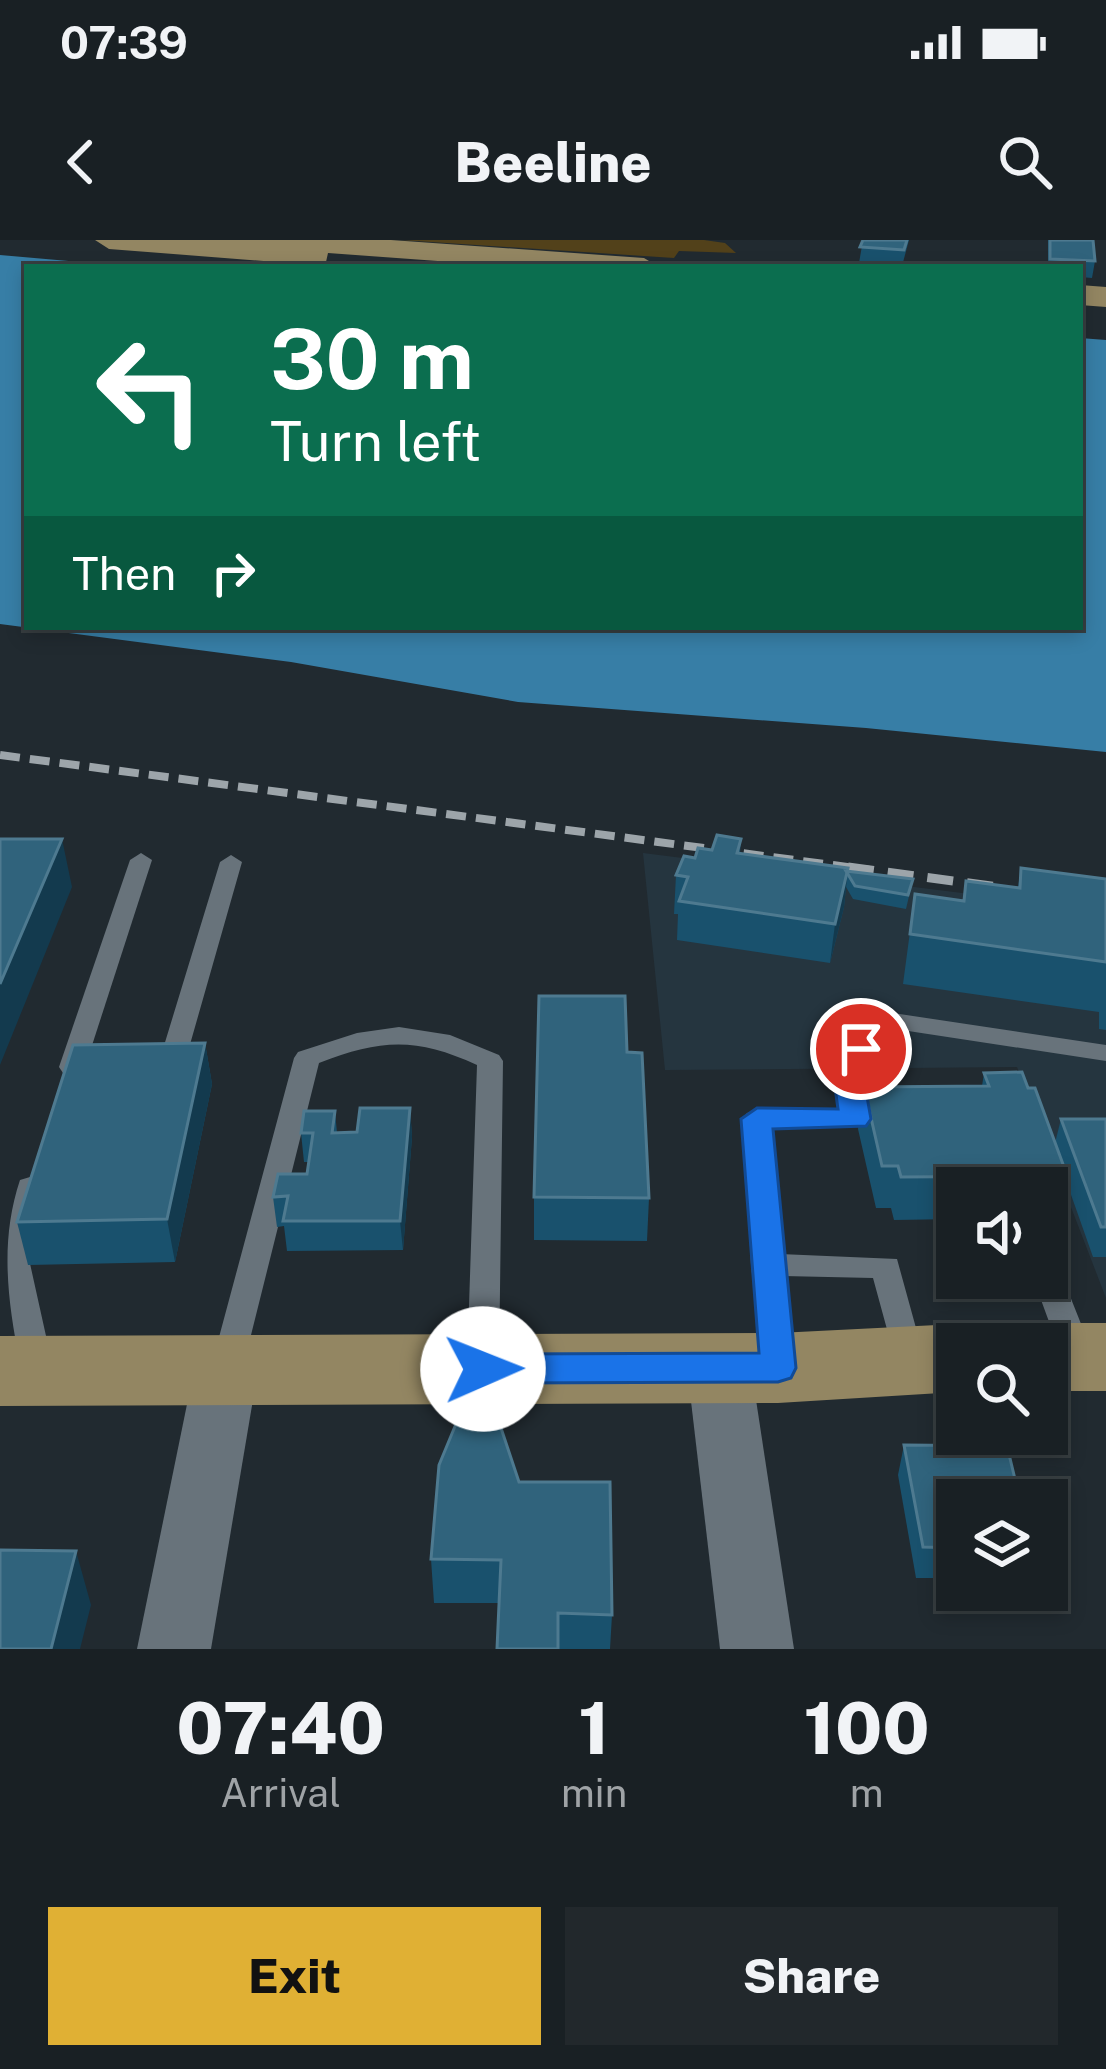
<!DOCTYPE html>
<html lang="en">
<head>
<meta charset="utf-8">
<style>
	body { margin:0; font-family:"Public Sans",sans-serif; background:#22282c; color:#f1f3f6; height:100vh; display:flex; flex-direction:column; font-size:45px; white-space:nowrap }
	* { box-sizing:border-box; margin:0 }
	p { font-size:39px; color:#9fa3a6 }
	.icon { flex:none; width:66px; height:66px; fill:none; stroke:currentColor; stroke-width:2; stroke-linecap:round; stroke-linejoin:round }
	.map { position:relative; height:1409px; overflow:hidden }
	.drawer { display:flex; flex-direction:column; background:#192024; flex:1 }
	.drawer>* { flex:none }
	.hud { position:absolute; left:24px; top:24px; width:1059px; height:366px; border-radius:0px; box-shadow:0 6px 18px #0003,0 0 0 3px #373e41; background:#0b6e4f; color:#fff; overflow:hidden }
	.controls { position:absolute; left:936px; top:927px; display:grid; gap:24px }
	.controls a { display:grid; place-items:center; width:132px; height:132px; border-radius:0px; background:#192024; box-shadow:0 6px 18px #0003,0 0 0 3px #373e41; font-size:60px }
	.pin { position:absolute; display:grid; place-items:center; width:102px; height:102px; color:#fff; margin:-51px; border:6px solid #fff; border-radius:50%; box-shadow:0 3px 12px #0007 }
	.me { position:absolute; width:132px; margin:-66px; rotate:89deg; stroke-linejoin:round; filter:drop-shadow(0 0 9px #0008) }
	.turn { display:flex; align-items:center; gap:42px; height:252px; padding:0 48px; font-size:54px }
	.turn .icon { width:156px; height:156px; stroke-width:2.5 }
	.turn b { display:block; font-size:84px; line-height:102px }
	.then { display:flex; align-items:center; height:114px; padding:0 48px; background:#0003; gap:24px; font-size:45px }
	.eta { display:flex; justify-content:space-evenly; align-items:center; height:204px; text-align:center }
	.eta b { font-size:72px; font-weight:800; line-height:84px }
	.action { display:flex; gap:24px; margin-top:auto; padding:24px 48px }
	.action a { flex:1; height:138px; border-radius:0px; background:#e0b034; color:#111; font-size:48px; font-weight:800; line-height:138px; text-align:center }
	.action a+a { background:#22282c; color:#f1f3f6 }
	.status { display:flex; justify-content:space-between; align-items:center; height:84px; padding:0 60px; background:#192024; direction:ltr }
	.status svg { height:33px; fill:currentColor }
	header { display:flex; justify-content:space-between; align-items:center; height:156px; padding:0 48px; background:#192024; font-size:54px; font-weight:800 }
	.map>svg:first-child { display:block }
	.built { fill:#25353f }
	.green { fill:#52411a }
	.water { fill:#377ea6 }
	.lines { fill:none; stroke-linecap:round; stroke-linejoin:round }
	.lane { fill:#68737b; fill-rule:evenodd }
	.street { fill:#68737b; fill-rule:evenodd }
	.primary { fill:#938662; fill-rule:evenodd }
	.rail-far1 { stroke:#9da5aa; stroke-width:8; stroke-dasharray:20 10; stroke-linecap:butt }
	.rail { stroke:#9da5aa; stroke-width:9; stroke-dasharray:26 14; stroke-linecap:butt }
	.wall { fill:#19516d }
	.shaded-wall { fill:#133a4e }
	.building { fill:#30637c; stroke:#4e7a90; stroke-width:3 }
	.route { fill:#1a73e8; stroke:#114b97; stroke-width:3 }
</style>
</head>
<body>
<div class="status"><b>07:39</b><svg viewBox="0 0 49 12"><path d="M0 12V9h3v3zM5 12V6h3v6zM10 12V3h3v9zM15 12V0h3v12zM26 1h20v11H26zM47 4h2v5h-2z"/></svg></div>
<header><svg class="icon" aria-label="back" viewBox="0 0 24 24"><path d="M15 5l-7 7 7 7"/></svg>Beeline<svg class="icon" aria-label="search" viewBox="0 0 24 24"><circle cx="10" cy="10" r="6"/><path d="M15 15l6 6"/></svg></header>
<div class="map">
<svg width="1106" height="1409" viewBox="0 0 1106 1409">
	<rect width="100%" height="100%" fill="#212a30"/>
	<path class="built" d="M643 613 1106 671V1058L1017 827 665 830Z"/>
	<path class="green" d="M401 0H704L725 3 736 13 679 11 674 18Z"/>
	<path class="water" d="M0 15 137 27H27V387H1080V98L1106 100V512L866 488 518 462 291 422 0 384Z"/>
	<g class="lines">
		<g class="lane">
			<path d="M141 613 152 620 85 827 72 835 63 833 59 827 130 620Z"/>
			<path d="M231 615 242 622 183 829 170 838 157 835 153 829 159 822 220 622Z"/>
			<path d="M873 770 1106 805V821L882 787 862 840 869 879 865 885 771 888 780 1014 897 1019 924 1117 919 1126 908 1129 897 1126 873 1038 783 1036 794 1125 789 1134 778 1138 767 1134 762 1125 751 1025 743 879 747 873 757 870H840L836 840 860 778Z"/>
			<path d="M399 787 450 795 499 815 503 821 499 1126 494 1135 483 1139 472 1135 467 1126 477 825C416 797 381 799 319 823L243 1127 238 1136 227 1140 216 1136 211 1127 294 818 298 812 357 793Z"/>
			<path d="M30 937 40 940 44 947 25 1001 52 1123 47 1132 36 1136 25 1132 20 1123C7 1059 0 1000 20 940Z"/>
			<path d="M1047 1025 1058 1028 1062 1036 1091 1109 1086 1118 1075 1121 1064 1118 1059 1109 1033 1038H1047Z"/>
		</g>
		<g class="street">
			<path d="M719 1102 742 1109 751 1127 794 1409H720L687 1127 696 1109Z"/>
			<path d="M226 1105 249 1112 258 1130 211 1409H137L194 1130 203 1112Z"/>
		</g>
		<g class="primary">
			<path d="M95 0H391L644 18 659 27H520L328 13 326 22 315 25 109 9Z"/>
			<path d="M1080 45 1106 47V67L1080 65Z"/>
			<path d="M1047 1083H1106V1151H1047V1104H1010L1016 1093Z"/>
			<path d="M957 1084 988 1094 993 1104H957V1152L778 1163 0 1166V1096L778 1093Z"/>
		</g>
		<path class="rail-far1" d="M0 515 870 630"/>
		<path class="rail" d="M848 627 999 647"/>
	</g>
	<g class="wall">
		<path d="M863 0H909L902 26 859 23Z"/>
		<path d="M1048 0H1093L1095 21 1092 38 1080 37V27H1048Z"/>
		<path d="M741 599 740 613 848 631 913 639 906 669 853 659 846 647 844 667 830 723 677 700 678 674H674L676 635 695 618Z"/>
		<path d="M1021 628 1106 639V790L1099 789V772L903 744 915 654 963 661 966 641 1018 647Z"/>
		<path d="M205 803 212 844 175 1022 28 1025 17 982Z"/>
		<path d="M627 812 649 958 647 1001 534 1000V957Z"/>
		<path d="M984 833 1028 848 1055 903 1061 879H1106V1017H1093L1063 932 1054 969H1050L1047 979V948H957V979L894 980 891 968H876L858 889 864 847 982 846Z"/>
		<path d="M410 868 412 897 403 1010 287 1011 284 986 277 987 273 957 307 934 309 922H304L301 893 335 871 337 893 357 892Z"/>
		<path d="M904 1205 957 1260V1338H916L898 1235Z"/>
		<path d="M519 1242 612 1375 610 1409H497L499 1363H434L431 1319Z"/>
	</g>
	<g class="shaded-wall">
		<path d="M62 599 72 647 0 825V744Z"/>
		<path d="M848 628 844 667 830 723 835 684Z"/>
		<path d="M205 803 212 844 175 1022 167 979Z"/>
		<path d="M410 868 412 897 403 1010 400 981Z"/>
		<path d="M76 1311 91 1365 80 1409H51Z"/>
	</g>
	<g class="building">
		<path d="M863 0H907L904 10 860 7Z"/>
		<path d="M1050 0H1093L1095 21 1050 19Z"/>
		<path d="M717 595 741 599 737 613 848 628 835 684 679 661 688 637 676 635 684 616 695 618 698 608 712 610Z"/>
		<path d="M0 599H62L0 744Z"/>
		<path d="M1021 628 1106 639V722L910 694 915 654 964 661 966 641 1020 648Z"/>
		<path d="M846 631 913 639 908 655 855 646Z"/>
		<path d="M539 756H625L627 812 642 813 649 958 534 957Z"/>
		<path d="M205 803 167 979 17 982 73 805Z"/>
		<path d="M1022 832 1028 848H1035L1064 927H1054L1057 936 901 937 898 926H882L864 847 989 846 984 833Z"/>
		<path d="M360 868H410L400 981H283L288 956 273 957 278 934H307L313 893H301L304 871H335L332 893 357 892Z"/>
		<path d="M1061 879H1106V987H1101Z"/>
		<path d="M470 1150 489 1152 519 1242H610L612 1375 558 1373V1409H497L501 1320 431 1319 439 1225Z"/>
		<path d="M904 1205 1007 1206 1020 1260H957V1308L923 1307Z"/>
		<path d="M0 1310 76 1311 51 1409H0Z"/>
	</g>
	<path class="route" d="M861 800 876 809 864 840 871 879 866 886 773 889 796 1128 791 1138 778 1142 483 1143 470 1139 464 1129 470 1118 483 1114 759 1113 741 879 757 868 838 869 834 840 851 802Z"/>
</svg>
<div class="controls">
<a><svg class="icon" aria-label="sound" viewBox="0 0 24 24"><path d="M4 9h4l5-4v14l-5-4H4zM17 9q2 3 0 6"/></svg></a>
<a><svg class="icon" aria-label="search" viewBox="0 0 24 24"><circle cx="10" cy="10" r="6"/><path d="M15 15l6 6"/></svg></a>
<a><svg class="icon" aria-label="layers" viewBox="0 0 24 24"><path d="M12 4l9 5-9 5-9-5zM3 14l9 5 9-5"/></svg></a>
</div>
<div class="pin" style="left:861px;top:809px;background:#d93025"><svg class="icon" aria-label="arrive" viewBox="0 0 24 24"><path d="M6 21V4h12l-3 4 3 4H6"/></svg></div>
<svg class="me" style="left:483px;top:1129px" viewBox="-20 -20 40 40"><circle r="19" fill="#fff"/><path d="M0-13L10 11 0 6-10 11z" fill="#1a73e8"/></svg>
<div class="hud">
<div class="turn"><svg class="icon" aria-label="left" viewBox="0 0 24 24"><path d="M17 20v-9H6M10 6l-5 5 5 5"/></svg><div><b>30 m</b>Turn left</div></div>
<div class="then">Then<svg class="icon" aria-label="right" viewBox="0 0 24 24"><path d="M7 20v-9h11M14 6l5 5-5 5"/></svg></div>
</div>
</div>
<section class="drawer">
<div class="eta">
<div><b>07:40</b><p>Arrival</p></div>
<div><b>1</b><p>min</p></div>
<div><b>100</b><p>m</p></div>
</div>
<div class="action"><a>Exit</a><a>Share</a></div>
</section>
</body>
</html>
